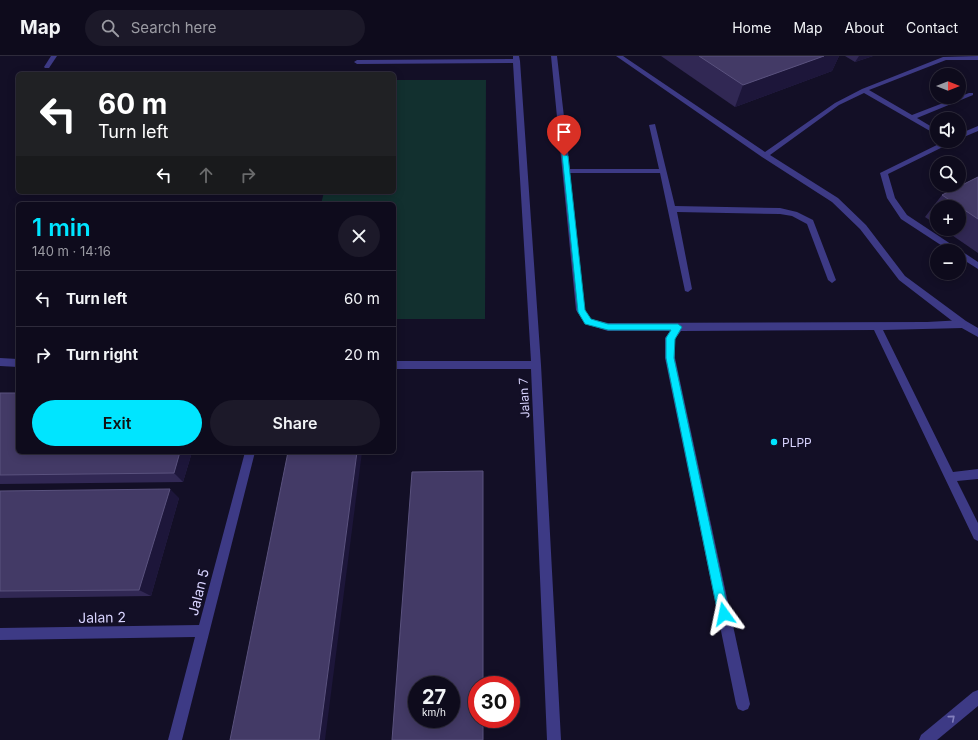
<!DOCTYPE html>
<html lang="en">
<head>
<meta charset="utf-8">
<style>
	body { margin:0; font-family:Inter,sans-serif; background:#1c1929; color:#f1f3f6; height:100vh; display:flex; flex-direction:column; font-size:15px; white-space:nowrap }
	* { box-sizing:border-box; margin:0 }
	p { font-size:13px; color:#9b9ba3 }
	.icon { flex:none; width:22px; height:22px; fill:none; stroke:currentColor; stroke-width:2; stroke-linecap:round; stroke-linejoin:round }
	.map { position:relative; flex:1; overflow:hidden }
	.side { position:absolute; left:16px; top:146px; width:380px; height:252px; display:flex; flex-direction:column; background:#0e0b1c; border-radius:6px; box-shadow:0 2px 10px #0003,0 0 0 1px #2e2b3b }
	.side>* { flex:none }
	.banner { position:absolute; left:16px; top:16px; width:380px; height:122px; border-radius:6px; box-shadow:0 2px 10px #0003,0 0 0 1px #2e2b3b; background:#202124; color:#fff; overflow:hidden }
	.needle { width:26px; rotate:90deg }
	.tools { position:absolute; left:930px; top:12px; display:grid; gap:8px }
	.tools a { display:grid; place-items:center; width:36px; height:36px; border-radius:50%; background:#0e0b1c; box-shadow:0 2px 10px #0003,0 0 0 1px #2e2b3b; font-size:20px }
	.speed { position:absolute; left:408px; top:620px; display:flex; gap:8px; font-size:20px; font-weight:700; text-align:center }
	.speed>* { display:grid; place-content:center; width:52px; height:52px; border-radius:50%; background:#0e0b1c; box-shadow:0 2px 10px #0003,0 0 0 1px #2e2b3b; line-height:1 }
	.speed small { font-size:10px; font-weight:400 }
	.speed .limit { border:6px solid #d22; background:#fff; color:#111 }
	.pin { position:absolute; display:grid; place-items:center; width:34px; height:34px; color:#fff; margin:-41px -17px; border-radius:50% 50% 50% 0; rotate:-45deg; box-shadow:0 0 4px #0007 }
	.pin .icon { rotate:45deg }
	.me { position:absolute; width:44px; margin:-22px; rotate:348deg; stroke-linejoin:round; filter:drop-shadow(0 0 3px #0008) }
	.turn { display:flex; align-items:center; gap:14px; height:84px; padding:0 16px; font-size:18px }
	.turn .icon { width:52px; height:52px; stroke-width:2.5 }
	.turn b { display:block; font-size:28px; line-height:34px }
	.lanes { display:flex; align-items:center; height:38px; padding:0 16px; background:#0003; justify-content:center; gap:20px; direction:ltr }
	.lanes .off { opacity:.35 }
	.round { display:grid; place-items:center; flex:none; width:42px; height:42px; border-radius:21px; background:#1c1929 }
	.summary { display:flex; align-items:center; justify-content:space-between; height:68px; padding:0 16px }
	h1 { font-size:24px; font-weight:600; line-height:30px; color:#00e5ff }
	.primary-button { display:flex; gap:8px; margin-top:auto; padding:8px 16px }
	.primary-button a { flex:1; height:46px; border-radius:24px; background:#00e5ff; color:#111; font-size:16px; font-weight:600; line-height:46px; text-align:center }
	.primary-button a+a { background:#1c1929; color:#f1f3f6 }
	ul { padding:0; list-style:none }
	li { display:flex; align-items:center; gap:12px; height:56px; padding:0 16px; border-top:1px solid #2e2b3b }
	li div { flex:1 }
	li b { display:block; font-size:15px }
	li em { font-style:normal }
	header { display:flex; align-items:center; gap:24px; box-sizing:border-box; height:56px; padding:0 20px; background:#0e0b1c; border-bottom:1px solid #2e2b3b }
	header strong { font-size:19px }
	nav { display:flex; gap:22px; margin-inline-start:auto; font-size:14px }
	.search { width:280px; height:36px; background:#1c1929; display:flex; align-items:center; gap:10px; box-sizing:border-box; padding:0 14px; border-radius:22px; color:#9b9ba3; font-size:15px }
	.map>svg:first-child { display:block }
	.green { fill:#12302f }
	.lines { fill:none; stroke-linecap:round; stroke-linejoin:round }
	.lane { fill:#3d3a85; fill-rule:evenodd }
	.street { fill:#3d3a85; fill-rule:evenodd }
	.wall { fill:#312854 }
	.shaded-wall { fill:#1d163a }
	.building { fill:#433a66; stroke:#5a527e; fill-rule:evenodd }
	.oneway { stroke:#837fbc }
	.route { fill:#00e5ff; stroke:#0095a6 }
	.poi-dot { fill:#00e5ff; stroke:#130f26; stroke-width:1.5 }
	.labels { text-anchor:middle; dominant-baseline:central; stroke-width:4; stroke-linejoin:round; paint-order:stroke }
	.street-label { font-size:12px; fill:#d9d4ff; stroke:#130f26 }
	.poi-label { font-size:12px; fill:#d9d4ff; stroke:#130f26; text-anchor:start }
	.near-street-label { font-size:14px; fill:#d9d4ff; stroke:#130f26 }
</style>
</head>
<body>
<header>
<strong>Map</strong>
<div class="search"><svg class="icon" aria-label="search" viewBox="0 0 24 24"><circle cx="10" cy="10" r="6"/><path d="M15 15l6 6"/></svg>Search here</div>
<nav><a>Home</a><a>Map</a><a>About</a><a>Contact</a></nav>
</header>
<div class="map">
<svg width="978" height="684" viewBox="0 0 978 684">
	<rect width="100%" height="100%" fill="#130f26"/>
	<path class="green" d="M394 24H486L485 263H394V148H321L324 136H394Z"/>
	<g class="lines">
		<g class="lane">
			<path d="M51 0H57L49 12H45L44 11Z"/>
			<path d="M616 0H623L765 96 835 47 862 33 943 1 978 0V4H946L869 34 912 59 969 37H973V39L917 62 937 74V79L864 37 839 49 770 99 838 142 866 169 905 220 966 265 978 272V281L960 271 899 224 860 173 832 146 762 101Z"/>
			<path d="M978 70V75L959 83V78Z"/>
			<path d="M945 85H955L888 118 895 142 907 159 978 206V213L959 201V195H950L901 163 887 142 880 117Z"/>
		</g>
		<g class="street">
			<path d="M513 0H519L520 5 541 309 561 684H547L531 313H394V305H531L513 7 357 8 354 6 357 4 513 3Z"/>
			<path d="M551 0H557L570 113H659L649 69 655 68 675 150 780 152 797 156 813 164 836 224 832 227 828 224 807 168 792 160 780 158 677 156 692 233 688 236 685 235 660 117H570L585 254 591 263 608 267 927 266 963 264 968 268 963 272 883 274 953 416 978 413V423L957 425 978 467V485L974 483 874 274 681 275 675 283V302L750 648 748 653 743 655 738 653 736 648 665 302V282L670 275H608L585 268 576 254Z"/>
			<path d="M0 302 18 303V311L0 310Z"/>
			<path d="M245 396H255L182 684H168L195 581 0 584V572L199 569Z"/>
			<path d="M978 634V650L937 684H919L921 679 973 636Z"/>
		</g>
	</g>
	<g class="wall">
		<path d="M661 0H839L832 15 735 51Z"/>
		<path d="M845 0H873L855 6Z"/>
		<path d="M978 121V197L943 173H959V151H937V169L925 161 942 139Z"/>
		<path d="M0 337 192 396 183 426 0 428Z"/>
		<path d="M0 435 179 442 151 540 0 542Z"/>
	</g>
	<g class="shaded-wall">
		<path d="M824 0H839L832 15 735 51 743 29Z"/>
		<path d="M859 0H873L855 6Z"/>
		<path d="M180 396H192L183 426 174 417Z"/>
		<path d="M357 396H362L325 684H319Z"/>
		<path d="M170 433 179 442 151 540 139 534Z"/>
	</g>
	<g class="building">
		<path d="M699 0H824L743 29Z"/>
		<path d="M978 121V163L942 139Z"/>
		<path d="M0 337H18V396H180L174 417 0 419Z"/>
		<path d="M288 396H357L319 684H230Z"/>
		<path d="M483 415V629H477V663H483V684H392L412 416ZM417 629H451V663H417Z"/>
		<path d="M170 433 139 534 0 535V435Z"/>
	</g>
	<defs><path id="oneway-chevron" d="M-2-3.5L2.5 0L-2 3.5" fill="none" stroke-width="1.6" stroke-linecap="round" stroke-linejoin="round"/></defs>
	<use class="oneway" href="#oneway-chevron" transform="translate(952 662) rotate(-40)"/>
	<path class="route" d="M562 98 568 100 585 254 591 263 608 268H678L682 271 675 283 674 302 729 558 728 562 724 563 720 562 718 558 666 302V282L671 274H608L585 268 578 256Z"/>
	<circle class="poi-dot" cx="774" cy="386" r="4"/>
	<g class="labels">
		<g class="street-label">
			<text transform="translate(524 342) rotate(-93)">Jalan 7</text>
		</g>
		<g class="poi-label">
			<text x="782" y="386">PLPP</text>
		</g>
		<g class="near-street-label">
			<text transform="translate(198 536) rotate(-76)">Jalan 5</text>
			<text transform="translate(102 561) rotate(-1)">Jalan 2</text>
		</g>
	</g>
</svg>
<div class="tools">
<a><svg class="needle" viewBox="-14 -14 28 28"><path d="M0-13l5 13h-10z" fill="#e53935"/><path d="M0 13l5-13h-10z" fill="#9b9ba3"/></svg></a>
<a><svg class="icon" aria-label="sound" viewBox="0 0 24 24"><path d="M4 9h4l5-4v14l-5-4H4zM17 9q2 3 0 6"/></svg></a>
<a><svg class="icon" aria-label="search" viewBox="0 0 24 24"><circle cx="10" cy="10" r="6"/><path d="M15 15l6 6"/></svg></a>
<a>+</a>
<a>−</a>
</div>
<div class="speed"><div>27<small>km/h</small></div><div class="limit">30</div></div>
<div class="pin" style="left:564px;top:100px;background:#d93025"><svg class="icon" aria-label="arrive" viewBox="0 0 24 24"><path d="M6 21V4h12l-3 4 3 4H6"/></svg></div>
<svg class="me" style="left:724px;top:558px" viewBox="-20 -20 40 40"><path d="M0-17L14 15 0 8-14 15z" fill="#00e5ff" stroke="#fff" stroke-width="4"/></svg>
<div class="banner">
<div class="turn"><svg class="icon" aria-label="left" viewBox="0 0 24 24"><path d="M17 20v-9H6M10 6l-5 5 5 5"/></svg><div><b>60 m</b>Turn left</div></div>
<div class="lanes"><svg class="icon" aria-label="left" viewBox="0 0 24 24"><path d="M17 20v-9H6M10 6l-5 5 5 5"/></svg><svg class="icon off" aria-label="ahead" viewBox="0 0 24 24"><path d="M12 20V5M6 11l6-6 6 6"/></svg><svg class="icon off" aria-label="right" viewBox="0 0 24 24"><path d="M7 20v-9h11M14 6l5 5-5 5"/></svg></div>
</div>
<section class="side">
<div class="summary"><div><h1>1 min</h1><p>140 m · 14:16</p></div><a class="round"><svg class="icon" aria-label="close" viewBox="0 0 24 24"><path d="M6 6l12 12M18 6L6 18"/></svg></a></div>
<ul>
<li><svg class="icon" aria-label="left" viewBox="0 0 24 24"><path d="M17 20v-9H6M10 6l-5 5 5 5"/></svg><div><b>Turn left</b></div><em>60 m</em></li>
<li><svg class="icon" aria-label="right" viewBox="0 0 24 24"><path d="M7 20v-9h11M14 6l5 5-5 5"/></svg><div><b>Turn right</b></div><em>20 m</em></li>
</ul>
<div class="primary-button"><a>Exit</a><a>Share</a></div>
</section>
</div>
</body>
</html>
